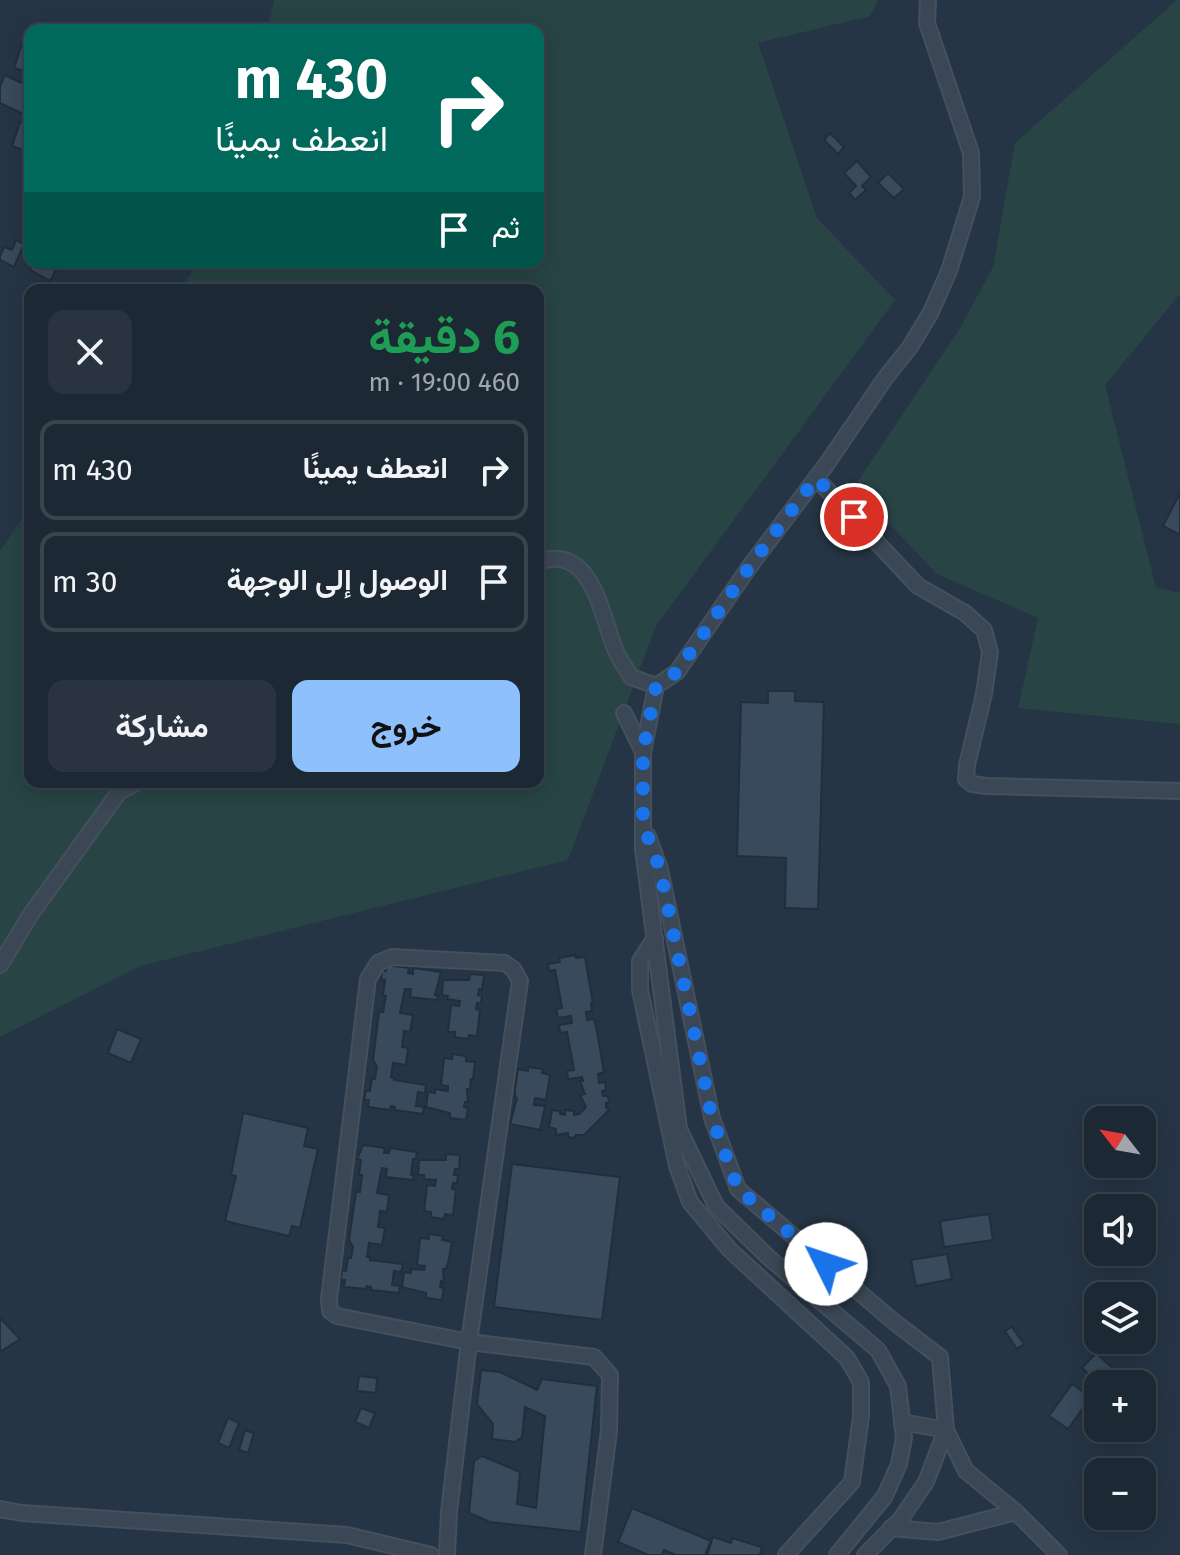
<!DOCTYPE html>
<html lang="ar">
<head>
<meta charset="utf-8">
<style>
	body { margin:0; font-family:"Fira Sans",Vazirmatn,sans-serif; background:#293440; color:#f1f3f6; direction:rtl; height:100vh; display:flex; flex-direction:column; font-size:30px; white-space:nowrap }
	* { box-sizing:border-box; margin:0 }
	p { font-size:26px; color:#a0a6ac }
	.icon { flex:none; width:44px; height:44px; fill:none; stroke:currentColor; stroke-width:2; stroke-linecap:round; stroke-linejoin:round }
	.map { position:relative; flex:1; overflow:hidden; direction:ltr }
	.drawer { position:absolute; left:24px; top:284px; width:520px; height:504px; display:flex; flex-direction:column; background:#1c2834; border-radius:16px; box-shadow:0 4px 20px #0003,0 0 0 2px #3a444f; direction:rtl }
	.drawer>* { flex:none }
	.hud { position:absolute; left:24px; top:24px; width:520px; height:244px; border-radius:16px; box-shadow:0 4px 20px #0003,0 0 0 2px #3a444f; direction:rtl; background:#00695c; color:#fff; overflow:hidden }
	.needle { width:52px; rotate:301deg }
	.tools { position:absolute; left:1084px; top:1106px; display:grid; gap:16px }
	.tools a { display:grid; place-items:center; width:72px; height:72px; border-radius:16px; background:#1c2834; box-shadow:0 4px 20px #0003,0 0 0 2px #3a444f; font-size:40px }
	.pin { position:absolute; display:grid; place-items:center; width:68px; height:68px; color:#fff; margin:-34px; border:4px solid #fff; border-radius:50%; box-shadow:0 2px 8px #0007 }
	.me { position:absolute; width:88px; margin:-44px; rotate:311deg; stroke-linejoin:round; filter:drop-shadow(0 0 6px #0008) }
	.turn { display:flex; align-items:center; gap:28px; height:168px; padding:0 24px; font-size:36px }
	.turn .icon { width:104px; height:104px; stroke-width:2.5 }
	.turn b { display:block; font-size:56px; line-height:68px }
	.then { display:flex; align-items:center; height:76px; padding:0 24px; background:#0003; gap:16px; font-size:30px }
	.round { display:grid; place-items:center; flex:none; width:84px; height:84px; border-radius:16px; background:#293440 }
	.headline { display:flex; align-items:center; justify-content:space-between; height:136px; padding:0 24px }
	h1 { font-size:48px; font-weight:700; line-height:60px; color:#1e9e55 }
	.cta { display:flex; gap:16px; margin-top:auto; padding:16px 24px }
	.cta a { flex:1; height:92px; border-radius:16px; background:#8ec1fc; color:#111; font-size:32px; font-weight:700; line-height:92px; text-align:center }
	.cta a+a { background:#293440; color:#f1f3f6 }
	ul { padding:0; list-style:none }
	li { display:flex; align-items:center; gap:24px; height:100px; margin:0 16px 12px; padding:0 8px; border:4px solid #3a444f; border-radius:16px }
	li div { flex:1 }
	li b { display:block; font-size:30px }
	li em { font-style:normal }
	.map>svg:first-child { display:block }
	.green { fill:#284445 }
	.building { fill:#384a5b; stroke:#212e3b; stroke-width:2 }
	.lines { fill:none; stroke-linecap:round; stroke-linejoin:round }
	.minor-casing { stroke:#44505d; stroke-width:18 }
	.minor { stroke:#3b4754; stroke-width:14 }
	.route { stroke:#1a73e8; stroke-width:14; stroke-dasharray:0 25.2 }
</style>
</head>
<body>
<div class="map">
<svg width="1180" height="1555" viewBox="0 0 1180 1555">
	<rect width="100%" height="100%" fill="#263545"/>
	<g class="green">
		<path d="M274 0H878L870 16 758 43 817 218 895 300 656 626 568 860 140 966 0 1037V551L30 507V782H538V290H179L199 262H538V30H268Z"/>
		<path d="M1177 0H1180V294L1105 385 1156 588 1180 593V724L1018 708 1038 618 937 574 854 487 959 330 993 267 1015 143Z"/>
	</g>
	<g class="building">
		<path d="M27 28 33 30H30V73L14 68Z"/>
		<path d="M5 75 30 87V117L0 103V86Z"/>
		<path d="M20 122 30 126 28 152 12 146Z"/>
		<path d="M830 133 844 147 838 154 824 140Z"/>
		<path d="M857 161 871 177 862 186 866 190 855 200 849 193 856 186 844 173Z"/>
		<path d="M888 173 904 189 894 198 878 183Z"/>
		<path d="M16 240 24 244 14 267 0 260V256L4 247 12 250Z"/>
		<path d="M35 262H60L50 281 30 270Z"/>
		<path d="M1180 493V535L1163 526Z"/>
		<path d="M768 691H795V701L824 702 818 909 785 908 786 858 737 856 741 702 768 703Z"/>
		<path d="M575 955 576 958 585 957 593 1003H591L592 1011 586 1012 587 1020 594 1019 596 1026 604 1072 598 1074 599 1083 605 1082 606 1090 602 1091 603 1096H608L609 1102 606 1103V1107L609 1110 584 1135H576L574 1138 568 1137V1133L556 1135V1129L549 1127 552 1110 560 1111V1114L565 1115V1110L574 1111V1115L579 1114 586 1107 580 1095 585 1094 580 1081H583L582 1077 568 1079 567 1071 574 1070 567 1032 560 1033 559 1025 572 1023 571 1016 558 1018 556 1009 562 1008 555 970 549 971 548 964 560 962 559 958Z"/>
		<path d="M387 965 409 968 408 973 413 974V968L441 972 435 995H438L437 1000 410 997 411 989H405L400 1013 413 1015 410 1032 404 1031 402 1047 408 1048 406 1065 393 1063 391 1077 394 1078V1080L426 1085 425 1093 418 1092 416 1106 424 1107 423 1114 394 1110 395 1107 391 1106 390 1110 368 1107 369 1100H364L366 1091H370L372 1078 375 1079 377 1067 373 1060 379 1012H383L386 996 383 995 385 980 381 979 382 971H386Z"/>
		<path d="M470 974 484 975 482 990 479 989 478 995 482 996 481 1003H477L476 1009 480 1010 477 1036 469 1035 468 1039 455 1037V1032H448L451 1005 459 1006 460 1001 447 999 448 996 442 995 443 980H469Z"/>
		<path d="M117 1029 141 1039 131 1063 108 1053Z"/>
		<path d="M453 1054 466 1056V1061L475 1062 473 1079H471L470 1089H467L468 1102H465L464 1107 468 1108 466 1120 450 1118V1113L426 1107 428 1092 435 1093V1089L448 1091V1086L441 1085 444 1058 452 1059Z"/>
		<path d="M528 1067 543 1069 542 1073 550 1075 546 1100 535 1098 534 1105 545 1106 540 1130 510 1124 517 1098 515 1097V1088L518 1069 528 1071Z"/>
		<path d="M243 1113 308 1128 304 1146 318 1149 300 1228 292 1226 289 1236 225 1221 236 1176 231 1175Z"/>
		<path d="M363 1145 385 1148 384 1153H389L390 1148 417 1152 416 1159H413L411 1175H414L413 1180 386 1177 387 1169 382 1168 377 1193 389 1195 387 1212 380 1211 378 1227 385 1228 382 1245 369 1243 367 1257H370V1260L403 1264 401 1272 394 1271 392 1285 400 1286 399 1293 371 1290V1287L367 1286 366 1289 344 1287 345 1280H341L342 1271H346L348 1258H351L353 1247 349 1240 356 1192H360L362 1175H359L361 1160 357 1159Z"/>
		<path d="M446 1154 460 1155 459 1169H455L454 1175H458L457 1183H453L452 1189 456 1190 453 1215 445 1214 444 1219 431 1217V1212L424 1211 427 1185 435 1186 436 1180 424 1179V1175H418L419 1160H446Z"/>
		<path d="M512 1164 620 1177 602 1320 494 1307Z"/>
		<path d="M989 1214 993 1240 944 1247 940 1221Z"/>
		<path d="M429 1234 443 1236 442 1240 452 1242 449 1259 446 1269H443L444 1282 441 1281 440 1287 444 1288 442 1300 426 1298V1293L402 1287 404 1272 411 1273V1269L424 1270 425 1266 417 1265 420 1238 429 1239Z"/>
		<path d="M947 1254 952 1279 916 1286 911 1260Z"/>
		<path d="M0 1318 20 1339 0 1352Z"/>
		<path d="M1012 1327 1024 1344 1017 1349 1005 1331Z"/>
		<path d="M1096 1353 1116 1371 1105 1384H1100L1082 1368Z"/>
		<path d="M481 1370 500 1372 537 1390 542 1379 597 1386 581 1532 490 1522 469 1513 474 1461 482 1456 520 1472 517 1504 536 1508 545 1416 525 1407 522 1437 515 1442 492 1439 493 1424 477 1404Z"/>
		<path d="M359 1376 377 1378 376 1393 357 1391Z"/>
		<path d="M1072 1384 1091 1397 1068 1429 1049 1416Z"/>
		<path d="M361 1408 375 1413 369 1428 355 1422Z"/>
		<path d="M228 1418 239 1423 229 1448 218 1443Z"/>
		<path d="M245 1430 254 1433 248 1453 239 1450Z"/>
		<path d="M632 1508 711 1541 705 1555H676L664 1550 662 1555H648L618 1542Z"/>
		<path d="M713 1537 731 1543 732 1538 762 1547 760 1555H707Z"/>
	</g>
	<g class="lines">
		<g class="minor-casing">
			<g id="minor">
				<path d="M816 478 918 586 965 613 984 630 990 652 984 694 967 765 966 779 972 784 986 786 1180 791"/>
				<path d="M538 562C592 543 601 614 615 649 619 659 626 668 631 677L656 686 677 672 750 566 826 465 886 377 910 347 931 312 949 271 972 197 971 153 927 23 928 0"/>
				<path d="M656 686 643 752V849L679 1129 716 1206 767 1256 878 1350 898 1386 904 1438 899 1464 885 1496 837 1555"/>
				<path d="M624 713 643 752"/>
				<path d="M648 836 660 869 712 1118 738 1189 893 1321 940 1357 946 1430 926 1482 900 1520 865 1555"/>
				<path d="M655 938 640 961V990L677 1166 690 1202 729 1249 847 1358 861 1382V1416L852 1482 786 1555"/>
				<path d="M0 965 31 914 119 792 138 782"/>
				<path d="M902 1422 946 1430 966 1471 1016 1512 1059 1555"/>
				<path d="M0 1509 22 1513 347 1535 431 1555"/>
				<path d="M891 1528 938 1532 1016 1512"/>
				<path d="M447 1555 449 1512 469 1342 520 981 514 970 505 963 392 957 378 963 368 979 329 1299 330 1311 337 1316 469 1342 594 1357 610 1375 609 1431 593 1555"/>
			</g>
		</g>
		<use href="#minor" class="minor"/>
	</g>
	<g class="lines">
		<path class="route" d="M826 1264 738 1189 712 1118 660 869 643 824V752L656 686 677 672 750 566 816 478 854 517"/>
	</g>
</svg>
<div class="tools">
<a><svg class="needle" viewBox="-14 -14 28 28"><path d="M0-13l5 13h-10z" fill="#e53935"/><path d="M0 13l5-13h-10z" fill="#a0a6ac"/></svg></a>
<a><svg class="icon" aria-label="sound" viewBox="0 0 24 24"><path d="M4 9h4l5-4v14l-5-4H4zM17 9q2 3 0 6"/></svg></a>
<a><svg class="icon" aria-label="layers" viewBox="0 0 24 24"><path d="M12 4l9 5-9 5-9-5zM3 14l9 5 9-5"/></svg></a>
<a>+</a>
<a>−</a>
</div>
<div class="pin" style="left:854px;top:517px;background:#d93025"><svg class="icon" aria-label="arrive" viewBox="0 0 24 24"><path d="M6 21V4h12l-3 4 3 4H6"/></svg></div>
<svg class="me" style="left:826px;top:1264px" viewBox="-20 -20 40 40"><circle r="19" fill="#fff"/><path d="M0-13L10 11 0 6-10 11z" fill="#1a73e8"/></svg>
<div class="hud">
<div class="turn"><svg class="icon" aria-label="right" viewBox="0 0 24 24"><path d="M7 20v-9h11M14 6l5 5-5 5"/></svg><div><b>430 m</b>انعطف يمينًا</div></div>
<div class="then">ثم<svg class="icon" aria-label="arrive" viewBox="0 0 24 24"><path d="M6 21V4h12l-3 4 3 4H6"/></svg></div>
</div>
<section class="drawer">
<div class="headline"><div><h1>6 دقيقة</h1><p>460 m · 19:00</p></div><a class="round"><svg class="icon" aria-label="close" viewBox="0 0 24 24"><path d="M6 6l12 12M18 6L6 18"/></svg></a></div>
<ul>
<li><svg class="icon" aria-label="right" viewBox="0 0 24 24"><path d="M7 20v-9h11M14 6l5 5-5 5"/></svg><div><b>انعطف يمينًا</b></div><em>430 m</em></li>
<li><svg class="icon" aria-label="arrive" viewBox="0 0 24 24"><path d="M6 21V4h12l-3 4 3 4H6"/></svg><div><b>الوصول إلى الوجهة</b></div><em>30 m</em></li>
</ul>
<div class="cta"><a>خروج</a><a>مشاركة</a></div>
</section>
</div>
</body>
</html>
